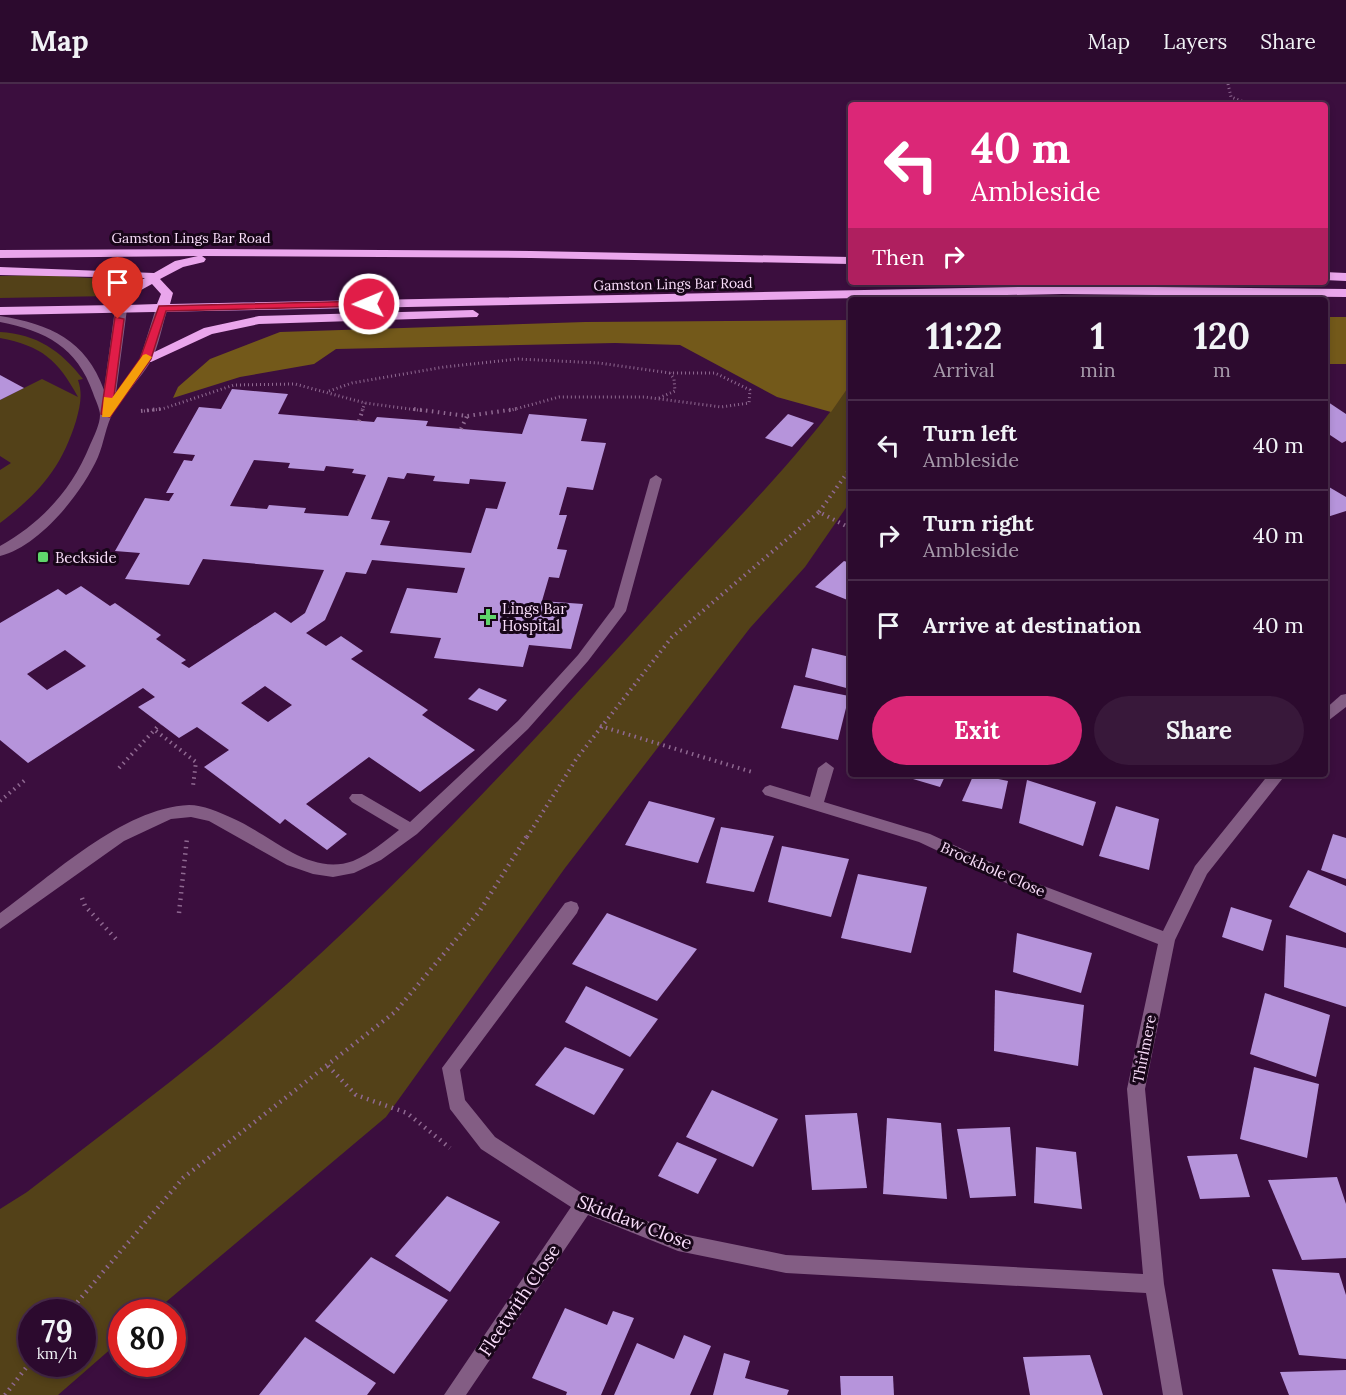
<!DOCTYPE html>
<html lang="en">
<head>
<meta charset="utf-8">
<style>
	body { margin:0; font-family:Lora,serif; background:#38183a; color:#f1f3f6; height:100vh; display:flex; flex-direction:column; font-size:22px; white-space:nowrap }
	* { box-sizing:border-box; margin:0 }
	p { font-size:20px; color:#a69aaa }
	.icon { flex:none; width:33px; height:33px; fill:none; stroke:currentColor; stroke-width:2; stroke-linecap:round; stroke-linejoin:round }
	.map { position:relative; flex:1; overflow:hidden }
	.sheet { position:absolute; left:848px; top:213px; width:480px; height:480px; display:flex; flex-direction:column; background:#2c0a2e; border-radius:6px; box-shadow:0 3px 9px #0003,0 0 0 2px #482b4a }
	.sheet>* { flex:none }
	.guide { position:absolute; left:848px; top:18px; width:480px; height:183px; border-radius:6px; box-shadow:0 3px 9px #0003,0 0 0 2px #482b4a; background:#db2777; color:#fff; overflow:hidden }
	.speed { position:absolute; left:18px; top:1215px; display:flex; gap:12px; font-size:30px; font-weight:700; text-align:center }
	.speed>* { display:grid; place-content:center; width:78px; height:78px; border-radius:50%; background:#2c0a2e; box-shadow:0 3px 9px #0003,0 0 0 2px #482b4a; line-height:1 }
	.speed small { font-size:15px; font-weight:400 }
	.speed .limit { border:9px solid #d22; background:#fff; color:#111 }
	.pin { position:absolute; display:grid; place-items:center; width:51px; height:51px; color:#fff; margin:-62px -26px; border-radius:50% 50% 50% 0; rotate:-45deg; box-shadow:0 0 6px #0007 }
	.pin .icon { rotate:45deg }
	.me { position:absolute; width:66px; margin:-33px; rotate:269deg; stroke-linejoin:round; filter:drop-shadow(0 0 4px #0008) }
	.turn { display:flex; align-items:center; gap:21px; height:126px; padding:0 24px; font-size:27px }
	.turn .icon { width:78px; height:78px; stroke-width:2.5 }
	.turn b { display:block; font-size:42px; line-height:51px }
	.then { display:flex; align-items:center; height:57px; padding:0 24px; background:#0003; gap:12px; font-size:22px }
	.eta { display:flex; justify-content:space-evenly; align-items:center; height:102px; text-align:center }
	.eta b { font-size:36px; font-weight:700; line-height:42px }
	.cta { display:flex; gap:12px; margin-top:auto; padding:12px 24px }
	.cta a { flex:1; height:69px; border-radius:36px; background:#db2777; color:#fff; font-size:24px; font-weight:700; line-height:69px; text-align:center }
	.cta a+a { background:#38183a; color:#f1f3f6 }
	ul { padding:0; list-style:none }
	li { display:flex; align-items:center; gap:18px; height:90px; padding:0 24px; border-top:2px solid #482b4a }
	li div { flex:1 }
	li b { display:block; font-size:22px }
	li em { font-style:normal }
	header { display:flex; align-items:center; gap:36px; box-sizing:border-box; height:84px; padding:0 30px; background:#2c0a2e; border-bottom:2px solid #482b4a }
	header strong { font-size:28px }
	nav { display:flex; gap:33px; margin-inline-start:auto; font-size:21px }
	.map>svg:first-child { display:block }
	.green { fill:#534118; fill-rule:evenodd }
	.forest { fill:#73591a }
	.building { fill:#b694db; fill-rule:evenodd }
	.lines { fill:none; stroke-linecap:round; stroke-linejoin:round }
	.path-far2 { stroke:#8f6991; stroke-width:3; stroke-dasharray:1 3; stroke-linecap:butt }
	.path-far1 { stroke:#8f6991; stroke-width:4; stroke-dasharray:1.5 4.5; stroke-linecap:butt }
	.path { stroke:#8f6991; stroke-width:4.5; stroke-dasharray:1.5 5; stroke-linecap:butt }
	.service { fill:#835d84; fill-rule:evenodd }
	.minor { fill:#835d84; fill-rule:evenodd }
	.tertiary { fill:#835d84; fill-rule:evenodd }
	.trunk { fill:#eaa6ec; fill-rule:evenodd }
	.route { fill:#e11d48; stroke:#92132f; stroke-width:1.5 }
	.slow { fill:#f59e0b }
	.poi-dot { fill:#5fd56b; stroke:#180619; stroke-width:2 }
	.labels { text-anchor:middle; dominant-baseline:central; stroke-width:6; stroke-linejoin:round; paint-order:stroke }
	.far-street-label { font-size:14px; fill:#fadefb; stroke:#180619 }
	.poi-label { font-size:15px; fill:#fadefb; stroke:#180619; text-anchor:start }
	.street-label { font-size:15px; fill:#fadefb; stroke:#180619 }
	.near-street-label { font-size:18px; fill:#fadefb; stroke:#180619 }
</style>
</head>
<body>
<header>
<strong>Map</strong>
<nav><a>Map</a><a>Layers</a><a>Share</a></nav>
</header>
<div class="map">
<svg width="1346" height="1311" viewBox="0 0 1346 1311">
	<rect width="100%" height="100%" fill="#3b0e3e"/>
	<g class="green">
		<path d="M45 191 105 195 115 201 111 212 0 214V192Z"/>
		<path d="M0 248C37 250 61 267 83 295L78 296C83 310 80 323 76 337 61 385 39 409 0 439V386L11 379 0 372V316L42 295 78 313C58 276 42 262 0 254Z"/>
		<path d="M850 301V418L805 483 750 544 565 784 386 1033 154 1228H122L121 1256 58 1311H0V1125L27 1108C89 1060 153 1012 215 962 376 829 519 674 659 519 724 448 795 379 850 301ZM32 1228H82V1280H32Z"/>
	</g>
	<g class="forest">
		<rect x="1325" y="233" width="21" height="47"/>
		<path d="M850 236V301L831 328 777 313 680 261 615 259 336 265 314 280 240 293 173 314 178 303 210 275 280 248 585 238Z"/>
	</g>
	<g class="building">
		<path d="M0 291 24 304 0 316Z"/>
		<path d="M232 305 288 310 278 330 374 338 377 333 428 337 426 342 522 350 529 330 587 335 581 357 606 359 593 406 567 403 559 431H567L557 465 567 466 559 494 549 493 542 517 583 520 571 565 529 561 523 583 434 574 441 554 390 549 407 504 457 509 465 484 372 476 366 490 346 488 325 536 306 549 326 562 341 552 363 567 351 575 428 626 422 631 475 666 420 708 369 673 306 720 347 750 327 766 285 735 280 740 204 683 229 666 197 643 179 654 138 623 155 613 143 604 28 679 0 656V539L58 505 66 511 81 502 110 522 115 519 161 551 156 555 186 576 181 579 189 584 275 528 291 539 305 529 324 486 203 475 189 501 125 495 140 469 115 467 145 414 169 417 174 409H166L184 376 192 377 195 371 173 369 199 323 221 325ZM254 376 290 379 288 384 324 387 326 382 354 385 352 389 366 391 348 432 304 429 306 424 269 421 267 425 230 422ZM407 389 435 392 433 397 469 400 470 395 506 398 497 425 486 424 471 469 380 461 390 437 371 435 388 393 404 395ZM65 566 86 582 47 606 27 590ZM265 602 292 621 268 638 241 619Z"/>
		<path d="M1328 318 1346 330V357L1342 359 1324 347V319Z"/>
		<path d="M788 330 814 339 792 363 765 354Z"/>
		<path d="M1329 403 1346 413V427L1324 434V405Z"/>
		<path d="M844 477 850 479V517L815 503Z"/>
		<path d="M812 564 850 573V605L805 593Z"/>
		<path d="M794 601 849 612 838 656 781 644Z"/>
		<path d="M479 604 507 616 497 627 468 615Z"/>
		<path d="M914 690H946L940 703 913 695Z"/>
		<path d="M974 690 1008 697 1002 725 962 717Z"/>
		<path d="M1027 696 1096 718 1083 762 1019 739Z"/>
		<path d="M649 717 715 734 698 779 625 761Z"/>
		<path d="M1116 722 1159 735 1149 786 1099 772Z"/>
		<path d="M721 743 774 752 754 808 706 799Z"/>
		<path d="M1333 750 1346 754V795L1321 786Z"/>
		<path d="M782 762 849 775 831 833 768 818Z"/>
		<path d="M1308 786 1346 802V849L1289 823Z"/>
		<path d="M858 790 927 803 911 869 841 854Z"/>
		<path d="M1231 823 1272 836 1263 867 1222 853Z"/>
		<path d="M607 829 697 865 657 917 572 880Z"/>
		<path d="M1017 849 1092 869 1081 909 1013 888Z"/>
		<path d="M1286 851 1346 864V923L1284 903Z"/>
		<path d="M586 902 658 935 630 973 565 938Z"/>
		<path d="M995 906 1084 921 1078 982 994 967Z"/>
		<path d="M1265 909 1330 931 1316 993 1250 970Z"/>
		<path d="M565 963 624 985 594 1031 535 1001Z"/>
		<path d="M1254 983 1319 1000 1307 1074 1240 1055Z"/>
		<path d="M712 1006 778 1035 753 1083 686 1053Z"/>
		<path d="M857 1029 867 1104 812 1106 805 1031Z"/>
		<path d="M887 1034 941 1039 947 1115 883 1110Z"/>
		<path d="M1010 1043 1016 1112 970 1114 957 1045Z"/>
		<path d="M677 1058 717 1075 698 1110 658 1092Z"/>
		<path d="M1036 1063 1076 1068 1082 1125 1034 1119Z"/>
		<path d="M1237 1070 1250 1113 1200 1115 1187 1072Z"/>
		<path d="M1337 1093 1346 1120V1174L1302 1176 1268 1096Z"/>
		<path d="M447 1112 500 1138 450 1208 395 1172Z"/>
		<path d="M371 1173 448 1216 394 1290 315 1237Z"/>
		<path d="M1272 1185 1339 1189 1346 1211V1275L1299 1271Z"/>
		<path d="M565 1224 607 1241 613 1227 634 1234 601 1311H566L567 1308 532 1294Z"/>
		<path d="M684 1251 711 1262 690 1311H614L637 1259 674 1275Z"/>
		<path d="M305 1253 376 1299 367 1311H259Z"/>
		<path d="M724 1269 750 1277 745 1294 789 1306 787 1311H713Z"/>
		<path d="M1090 1271 1103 1311H1030L1023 1273Z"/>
		<path d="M1346 1286V1311H1289L1280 1288Z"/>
		<path d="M840 1292H893L894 1311H841Z"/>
	</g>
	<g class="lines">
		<g class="path-far2">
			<path d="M1228 0 1231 13 1252 21"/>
			<path d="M329 307 352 299 444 283 518 275 599 279 670 289H715L750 306 749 319 721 323 645 313H559L508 327"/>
			<path d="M659 314 675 307 674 295 670 289"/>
			<path d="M144 327 162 325 234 301 295 300 365 319 425 327"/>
			<path d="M362 327 365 319"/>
		</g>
		<g class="path-far1">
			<path d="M414 325 467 332 516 325"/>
			<path d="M141 327 160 325"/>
			<path d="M359 337 363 325"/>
			<path d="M461 345 467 332"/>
			<path d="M819 428 850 385"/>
			<path d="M600 642 752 688"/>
			<path d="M156 647 196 678 193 702"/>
			<path d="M119 684 160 640"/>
			<path d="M0 717 25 696"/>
			<path d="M527 753 577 674 672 553 819 428 850 444"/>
		</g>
		<g class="path">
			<path d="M82 814 85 822 116 855"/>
			<path d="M179 829 187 754"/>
			<path d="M328 982 356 1011 407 1029 450 1064"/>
			<path d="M69 1228 183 1094 395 928 479 828 527 752"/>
			<path d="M5 1311 32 1276"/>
		</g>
		<path class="service" d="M656 391 662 395 626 527 588 577 528 645 417 750 381 776 354 789 333 793 313 790 287 781 209 737 191 733 171 735 124 757 0 845V829C52 792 122 724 189 721 203 721 219 728 232 734 270 750 309 793 353 777 370 770 385 757 399 746L352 718 349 714 352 710H362L410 738 518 637 578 571 614 523 650 395Z"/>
		<g class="minor">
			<path d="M1346 610V623L1324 640V626L1341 611Z"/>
			<path d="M826 678 834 684 824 718 930 750 1033 798 1163 847 1195 782 1269 690H1286L1207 790 1175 856 1145 1005 1164 1200 1183 1311H1163L1146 1209 786 1189 678 1167 588 1131 466 1311H444L571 1123 481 1065 450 1025 442 984 565 819 571 817 577 819 579 824 577 829 460 986 465 1016 495 1053 591 1115 678 1149 786 1171 1143 1190 1127 1005 1158 860 1021 806 919 758 765 711 762 707 765 703 770 701 810 713 818 684Z"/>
		</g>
		<path class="tertiary" d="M162 221 168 224C162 241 159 262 151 277 140 295 124 311 113 329 106 341 104 359 98 373 82 409 40 462 0 472V462C41 439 72 406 90 361 94 352 100 340 100 331 100 325 95 315 93 309 77 263 46 247 0 238V232C50 240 86 256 104 306L115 225 121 222 125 223 127 225 116 309 140 275 156 224Z"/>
		<g class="trunk">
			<path d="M212 165 531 167 850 173V180L531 174 202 172 206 175 204 178 183 183 160 195 173 209 170 220 1062 202 1346 205V213L1062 210 0 231V223L116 221 122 206 145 194 0 191V183L154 189 175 177 198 172 0 174V166ZM152 200 161 210 157 220 128 221 132 211Z"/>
			<path d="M1324 188 1346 189V197L1324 196Z"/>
			<path d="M473 226 479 230 477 233 259 240 212 250 151 278H141L140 275 204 244 259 232Z"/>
		</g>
	</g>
	<path class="route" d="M369 217 375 220 373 222 166 227 151 275 110 333 101 330 115 233 124 235 114 312 140 275 159 222Z"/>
	<path class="slow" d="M146 270 152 273 110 333H102L104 313 112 314 143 271Z"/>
	<g class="poi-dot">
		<rect x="37" y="467" width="12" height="12" rx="3"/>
		<path d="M485 524h6v6h6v6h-6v6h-6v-6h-6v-6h6z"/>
	</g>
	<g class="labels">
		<g class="far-street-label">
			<text x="191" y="154">Gamston Lings Bar Road</text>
			<text transform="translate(673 200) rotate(-1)">Gamston Lings Bar Road</text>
		</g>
		<g class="poi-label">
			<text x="55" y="473">Beckside</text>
			<text x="502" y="524">Lings Bar<tspan x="502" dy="17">Hospital</tspan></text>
		</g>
		<g class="street-label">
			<text transform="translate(993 785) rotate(24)">Brockhole Close</text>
			<text transform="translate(1144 965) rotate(-79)">Thirlmere</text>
		</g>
		<g class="near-street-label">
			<text transform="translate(635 1138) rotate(21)">Skiddaw Close</text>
			<text transform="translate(519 1216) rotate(-56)">Fleetwith Close</text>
		</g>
	</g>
</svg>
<div class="speed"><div>79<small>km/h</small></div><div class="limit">80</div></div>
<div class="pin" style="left:118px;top:235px;background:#d93025"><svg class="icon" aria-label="arrive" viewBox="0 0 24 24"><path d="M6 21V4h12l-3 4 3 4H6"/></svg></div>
<svg class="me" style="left:369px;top:220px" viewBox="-20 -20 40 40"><circle r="17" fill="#e11d48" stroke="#fff" stroke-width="3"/><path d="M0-11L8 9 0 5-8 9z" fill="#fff"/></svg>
<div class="guide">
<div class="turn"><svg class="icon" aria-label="left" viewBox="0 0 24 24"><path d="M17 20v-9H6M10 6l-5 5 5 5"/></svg><div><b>40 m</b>Ambleside</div></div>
<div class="then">Then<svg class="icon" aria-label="right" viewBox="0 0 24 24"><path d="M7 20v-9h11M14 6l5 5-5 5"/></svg></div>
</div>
<section class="sheet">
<div class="eta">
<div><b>11:22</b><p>Arrival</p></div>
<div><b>1</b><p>min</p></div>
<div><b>120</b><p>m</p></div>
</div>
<ul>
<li><svg class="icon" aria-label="left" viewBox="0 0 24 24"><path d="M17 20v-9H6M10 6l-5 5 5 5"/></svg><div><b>Turn left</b><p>Ambleside</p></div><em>40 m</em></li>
<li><svg class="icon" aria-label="right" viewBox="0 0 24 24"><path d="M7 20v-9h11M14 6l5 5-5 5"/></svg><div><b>Turn right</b><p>Ambleside</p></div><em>40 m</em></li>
<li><svg class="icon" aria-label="arrive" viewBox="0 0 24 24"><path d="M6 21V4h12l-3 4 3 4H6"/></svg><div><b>Arrive at destination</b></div><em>40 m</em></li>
</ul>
<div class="cta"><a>Exit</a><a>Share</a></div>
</section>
</div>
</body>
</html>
